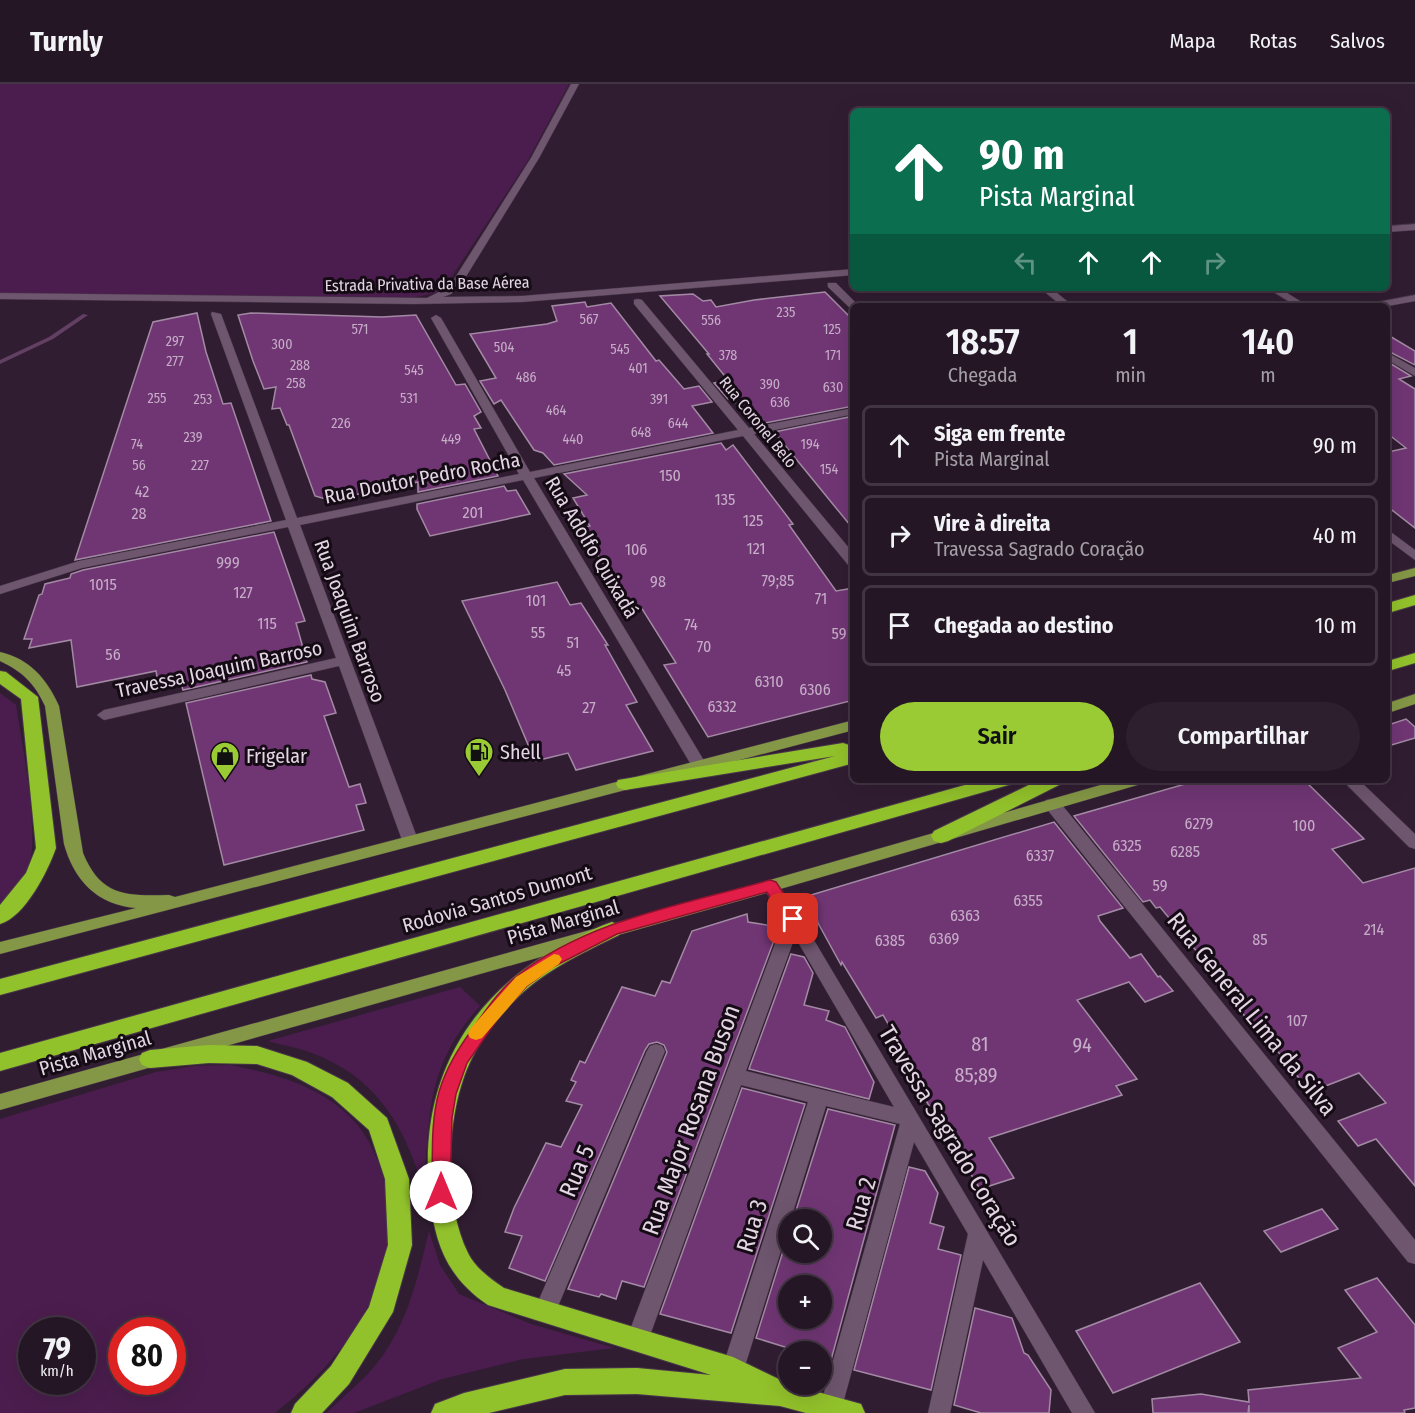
<!DOCTYPE html>
<html lang="pt">
<head>
<meta charset="utf-8">
<style>
	body { margin:0; font-family:"Fira Sans Condensed",sans-serif; background:#2d1f2e; color:#f1f3f6; height:100vh; display:flex; flex-direction:column; font-size:22px; white-space:nowrap }
	* { box-sizing:border-box; margin:0 }
	p { font-size:20px; color:#a39fa7 }
	.icon { flex:none; width:33px; height:33px; fill:none; stroke:currentColor; stroke-width:2; stroke-linecap:round; stroke-linejoin:round }
	.map { position:relative; flex:1; overflow:hidden }
	.sheet { position:absolute; left:850px; top:219px; width:540px; height:480px; display:flex; flex-direction:column; background:#251626; border-radius:9px; box-shadow:0 6px 24px #0002,0 0 0 2px #423543 }
	.sheet>* { flex:none }
	.top-card { position:absolute; left:850px; top:24px; width:540px; height:183px; border-radius:9px; box-shadow:0 6px 24px #0002,0 0 0 2px #423543; background:#0b6e4f; color:#fff; overflow:hidden }
	.buttons { position:absolute; left:778px; top:1125px; display:grid; gap:12px }
	.buttons a { display:grid; place-items:center; width:54px; height:54px; border-radius:50%; background:#251626; box-shadow:0 6px 24px #0002,0 0 0 2px #423543; font-size:30px }
	.speed { position:absolute; left:18px; top:1233px; display:flex; gap:12px; font-size:30px; font-weight:700; text-align:center }
	.speed>* { display:grid; place-content:center; width:78px; height:78px; border-radius:50%; background:#251626; box-shadow:0 6px 24px #0002,0 0 0 2px #423543; line-height:1 }
	.speed small { font-size:15px; font-weight:400 }
	.speed .limit { border:9px solid #d22; background:#fff; color:#111 }
	.pin { position:absolute; display:grid; place-items:center; width:51px; height:51px; color:#fff; margin:-26px; border-radius:12px; box-shadow:0 3px 9px #0006 }
	.me { position:absolute; width:66px; margin:-33px; rotate:0deg; stroke-linejoin:round; filter:drop-shadow(0 0 4px #0008) }
	.turn { display:flex; align-items:center; gap:21px; height:126px; padding:0 30px; font-size:27px }
	.turn .icon { width:78px; height:78px; stroke-width:2.5 }
	.turn b { display:block; font-size:42px; line-height:51px }
	.lanes { display:flex; align-items:center; height:57px; padding:0 30px; background:#0003; justify-content:center; gap:30px; direction:ltr }
	.lanes .off { opacity:.35 }
	.eta { display:flex; justify-content:space-evenly; align-items:center; height:102px; text-align:center }
	.eta b { font-size:36px; font-weight:600; line-height:42px }
	.cta { display:flex; gap:12px; margin-top:auto; padding:12px 30px }
	.cta a { flex:1; height:69px; border-radius:36px; background:#9acb34; color:#111; font-size:24px; font-weight:600; line-height:69px; text-align:center }
	.cta a+a { background:#2d1f2e; color:#f1f3f6 }
	ul { padding:0; list-style:none }
	li { display:flex; align-items:center; gap:18px; height:81px; margin:0 12px 9px; padding:0 18px; border:3px solid #423543; border-radius:9px }
	li div { flex:1 }
	li b { display:block; font-size:22px }
	li em { font-style:normal }
	header { display:flex; align-items:center; gap:36px; box-sizing:border-box; height:84px; padding:0 30px; background:#251626; border-bottom:2px solid #423543 }
	header strong { font-size:28px }
	nav { display:flex; gap:33px; margin-inline-start:auto; font-size:21px }
	.map>svg:first-child { display:block }
	.green { fill:#4b1d4e; fill-rule:evenodd }
	.lines { fill:none; stroke-linecap:round; stroke-linejoin:round }
	.stream { fill:#624064; fill-rule:evenodd }
	.building { fill:#703674; stroke:#a38aa4; stroke-width:1.5; fill-rule:evenodd }
	.minor-casing { stroke:#49384a; stroke-width:1 }
	.major-casing { stroke:#49384a; stroke-width:1 }
	.highway-casing { stroke:#49384a; stroke-width:2 }
	.minor { fill:#6e566e; fill-rule:evenodd }
	.major { fill:#849746; fill-rule:evenodd }
	.highway { fill:#92c22b; fill-rule:evenodd }
	.route { fill:#e11d48; stroke:#92132f; stroke-width:1.5 }
	.slow { fill:#f59e0b }
	.labels { text-anchor:middle; dominant-baseline:central; stroke-width:6; stroke-linejoin:round; paint-order:stroke }
	.far-number-label { font-size:14px; fill:#c6adc7 }
	.far-street-label { font-size:16px; fill:#e3d5e3; stroke:#140b14 }
	.number-label { font-size:16px; fill:#c6adc7 }
	.street-label { font-size:20px; fill:#e3d5e3; stroke:#140b14 }
	.poi-label { font-size:20px; fill:#e3d5e3; stroke:#140b14; text-anchor:start }
	.near-number-label { font-size:20px; fill:#c6adc7 }
	.near-street-label { font-size:24px; fill:#e3d5e3; stroke:#140b14 }
</style>
</head>
<body>
<header>
<strong>Turnly</strong>
<nav><a>Mapa</a><a>Rotas</a><a>Salvos</a></nav>
</header>
<div class="map">
<svg width="1415" height="1329" viewBox="0 0 1415 1329">
	<rect width="100%" height="100%" fill="#311d32"/>
	<g class="green">
		<path d="M0 0H569L527 78 447 200 439 208 417 213 115 212 0 209Z"/>
		<path d="M0 609 16 621C21 655 41 755 28 783 22 797 11 809 0 820Z"/>
		<path d="M460 903 480 922C425 983 430 1031 424 1108 406 1043 377 992 309 968 296 963 281 961 268 957Z"/>
		<path d="M231 981C274 990 318 1001 350 1033 369 1051 381 1080 386 1105 403 1198 344 1275 275 1329H0V1035L156 988 194 982ZM32 1246H82V1298H32ZM122 1246H172V1298H122Z"/>
		<path d="M429 1147 440 1181 459 1210 531 1240 614 1264 523 1275 442 1295 354 1329H326C340 1316 354 1304 367 1291 406 1249 416 1200 429 1147Z"/>
	</g>
	<g class="lines">
		<path class="stream" d="M83 230 88 231 53 255 0 280V276L49 253Z"/>
	</g>
	<g class="building">
		<path d="M825 208 854 237V322L765 339 761 334 750 335 732 314 728 315 714 299 728 296 707 270H709L660 212 693 210 703 217 711 216 716 223 754 216Z"/>
		<path d="M585 218 587 223 611 219 656 277 659 276 665 283 684 305 699 302 712 318 692 322 713 349 554 381 543 369 534 366 501 316 494 320 480 297 496 294 470 250 547 240 557 237 552 222Z"/>
		<path d="M197 229 206 268 223 320 231 319 271 437 75 476 153 238Z"/>
		<path d="M251 229 382 233 416 231 456 301 465 300 481 328 474 332 481 344 474 345 498 392 418 408V398L329 416 315 412 289 341H287L280 324 272 325 276 303 264 305 253 277 238 231Z"/>
		<path d="M1388 251 1415 267V281L1388 267Z"/>
		<path d="M1388 278 1411 292 1399 295 1415 305V444L1388 423V368L1406 364 1388 350Z"/>
		<path d="M854 332V446L774 348Z"/>
		<path d="M721 359 726 366 733 361 793 440 789 441 836 507 854 504V616L708 653 664 581 676 579 641 523 631 525 581 444 590 442 573 414 587 411 564 390Z"/>
		<path d="M504 402 507 407 516 406 530 430 430 452 417 425V420Z"/>
		<path d="M274 448 305 537 296 539 307 578 183 606 179 594 158 599 156 587 77 603 71 556 29 564 32 555H24L39 511 42 510 45 500 70 494 71 490 83 486Z"/>
		<path d="M557 498 570 521 581 519 608 561H605L637 618 626 621 653 667 576 686 568 669 535 677 505 606 462 517Z"/>
		<path d="M311 591 312 595 325 598 336 629 324 632 349 703 360 700 366 719 356 721 364 746 224 781 186 619Z"/>
		<path d="M1406 635 1415 643V654L1388 662V641Z"/>
		<path d="M1199 696H1304L1364 755 1332 765 1363 799 1415 784V1102L1376 1055 1358 1062 1338 1037 1386 1019 1359 989 1310 1008 1256 940 1252 942 1229 911 1232 910 1160 823 1156 824 1150 816 1143 818 1074 732Z"/>
		<path d="M1054 738 1123 824 1098 832 1100 837 1130 874 1141 870 1158 893 1160 892 1173 907 1145 918 1129 898 1077 916 1137 995 1116 1002 1122 1011 989 1054 1014 1094 980 1105 892 961 902 964 883 931 876 934 842 878 841 881 818 839 811 811Z"/>
		<path d="M747 830 748 838 779 843 644 1203 622 1197 616 1215 601 1210 599 1213 568 1205 667 968 664 961 657 958 649 960 645 966 545 1197 509 1184 522 1152 505 1148 514 1124 546 1059 561 1063 582 1021 566 1017 576 998 571 996 580 977 585 979 622 903 655 912 662 897 670 899 692 847Z"/>
		<path d="M791 870 804 873 813 889 804 921 829 927 826 936 845 943 874 998 869 1015 749 985Z"/>
		<path d="M742 1004 805 1020 731 1249 660 1230Z"/>
		<path d="M828 1025 895 1041 831 1276 822 1274V1268H801L756 1254 789 1148V1168H822V1136H793ZM789 1202H822V1234H789Z"/>
		<path d="M909 1083 925 1087 938 1109 930 1139 944 1143 938 1165 961 1171 931 1306 854 1286Z"/>
		<path d="M1322 1125 1338 1145 1281 1168 1264 1147Z"/>
		<path d="M1377 1194 1415 1241V1324L1404 1326 1405 1329H1249V1321L1248 1329H1153L1152 1315 1201 1310 1249 1318 1248 1306 1361 1294 1338 1264 1377 1248 1345 1206Z"/>
		<path d="M1200 1199 1240 1258 1113 1309 1076 1247Z"/>
		<path d="M975 1224 1012 1234 1024 1269 1028 1271 1051 1306 1049 1329H981L954 1321Z"/>
	</g>
	<g class="lines">
		<g class="minor-casing">
			<g id="minor">
				<path d="M571 0H579L539 74 462 199 451 210 443 213 522 212 854 185V191L522 218 413 220 0 215V209L427 214 443 206 453 197 531 74Z"/>
				<path d="M1415 140V146L1388 148V142Z"/>
				<path d="M828 199H836L859 222 850 224 828 203Z"/>
				<path d="M1040 204H1051L1073 222H1062Z"/>
				<path d="M1267 204H1279L1308 222H1296Z"/>
				<path d="M1415 211V217L1388 222H1367L1372 219Z"/>
				<path d="M638 215 642 216 749 344 854 324V330L754 350 854 470V483L849 482 743 352 534 394 706 680 703 684H693L523 396 300 441 418 756 416 760H404L402 756 339 582 104 636 97 631 104 626 336 574 288 443 82 484 0 510V502L79 477 286 436 211 230 212 228 221 230 297 434 519 390 431 234 436 231 441 234 530 388 738 346 634 220V216Z"/>
				<path d="M1388 269 1415 284V292L1388 276Z"/>
				<path d="M1388 446 1415 466V476L1388 456Z"/>
				<path d="M1342 696H1359L1415 750V765L1409 763Z"/>
				<path d="M1052 715 1058 716 1415 1156V1180L1408 1178 1046 724 1044 720 1046 716Z"/>
				<path d="M770 796 776 798 799 831 1095 1329H1072L983 1176 950 1329H928L968 1150 914 1058 842 1323 840 1329H822L820 1323 900 1040 826 1022 744 1285 741 1292 733 1295 725 1292 722 1285 808 1018 741 1001 649 1254 646 1261 638 1264 630 1261 627 1254 784 836 762 802 764 798ZM795 853 894 1023 746 987Z"/>
				<path d="M656 960 662 962 665 967 556 1227 552 1234 545 1237 538 1234 534 1227 647 967 650 962Z"/>
			</g>
		</g>
		<g class="major-casing">
			<g id="major">
				<path d="M1415 484V492L1388 499V491Z"/>
				<path d="M0 568C30 575 47 595 59 622L83 769C101 813 127 812 169 811L175 813 854 636V646L0 870V858L136 824C97 821 74 796 64 760L45 622C35 600 22 587 0 577Z"/>
				<path d="M1415 610V620L1388 629V619Z"/>
				<path d="M1118 696H1144L1141 700 770 808 0 1026V1010L770 796Z"/>
			</g>
		</g>
		<g class="highway-casing">
			<g id="highway">
				<path d="M1415 511V521L1388 529V519Z"/>
				<path d="M1415 569V579L1388 587V577Z"/>
				<path d="M0 587 6 588 38 613 56 764C48 787 25 833 0 840V821L26 789 36 764 21 615 0 600Z"/>
				<path d="M843 659 849 661 852 665 850 668 854 667V679L0 911V895L835 672 625 706 618 704 616 700 618 696Z"/>
				<path d="M983 696H1014L1012 700 0 987V969Z"/>
				<path d="M1039 696H1063L1061 700 948 757 941 759 934 757 931 752 934 747Z"/>
				<path d="M612 838 619 841 622 846 619 851C581 870 542 887 512 919 497 935 482 954 472 974 446 1026 442 1117 468 1169 475 1184 491 1195 504 1204L733 1273 789 1300 861 1320 865 1329H806L780 1322 637 1310 565 1311 489 1329H431L435 1320 464 1309 565 1285 637 1284 711 1291 488 1221C448 1194 435 1161 430 1114 416 997 470 905 575 855 587 849 599 842 612 838Z"/>
				<path d="M209 961 257 962 307 978 348 999 387 1034 409 1095 412 1161 393 1228 349 1300 322 1329H291L295 1320 331 1282 369 1223 388 1161 385 1095 369 1046 332 1013 292 991 257 980 209 979 150 984 142 981 139 975 142 969 150 966Z"/>
			</g>
		</g>
		<use href="#minor" class="minor"/>
		<use href="#major" class="major"/>
		<use href="#highway" class="highway"/>
	</g>
	<path class="route" d="M770 796 776 798 798 831 800 835 798 839H787L767 808 617 850 553 883 527 902 501 930 467 979 456 1010 452 1034 450 1108 448 1113 441 1116 435 1113 432 1108C433 1076 430 1039 439 1008 446 984 458 965 473 944 486 926 499 906 517 892 586 836 686 820 770 796Z"/>
	<path class="slow" d="M554 870 559 871 562 875 559 880 527 902 482 954 476 956 470 954 468 950 470 945 516 893Z"/>
	<defs>
		<g id="fuel-pin" transform="scale(1.5)"><path d="M0 17L-7.5 6A9.5 9.5 0 1 1 7.5 6Z" fill="#9acb34" stroke="#140b14"/><path d="M-5.5-6h7V0h2V4h1.3V-2.5L3-4.5l.8-.8L6-3V5H2.5V1h-1V6h-7ZM-4.2-4.7v3.2H.2V-4.7Z" fill="#111"/></g>
		<g id="shop-pin" transform="scale(1.5)"><path d="M0 17L-7.5 6A9.5 9.5 0 1 1 7.5 6Z" fill="#9acb34" stroke="#140b14"/><path d="M-5-2.5h2.3a2.7 3.5 0 0 1 5.4 0H5L5.5 6h-11ZM-1.5-2.5h3a1.5 2.3 0 0 0-3 0Z" fill="#111"/></g>
	</defs>
	<g fill-rule="evenodd">
		<use href="#fuel-pin" x="479" y="668"/>
		<use href="#shop-pin" x="225" y="672"/>
	</g>
	<g class="labels">
		<g class="far-number-label">
			<text x="786" y="228">235</text>
			<text x="589" y="235">567</text>
			<text x="711" y="236">556</text>
			<text x="360" y="245">571</text>
			<text x="832" y="245">125</text>
			<text x="175" y="257">297</text>
			<text x="282" y="260">300</text>
			<text x="504" y="263">504</text>
			<text x="620" y="265">545</text>
			<text x="728" y="271">378</text>
			<text x="833" y="271">171</text>
			<text x="175" y="277">277</text>
			<text x="300" y="281">288</text>
			<text x="638" y="284">401</text>
			<text x="414" y="286">545</text>
			<text x="526" y="293">486</text>
			<text x="296" y="299">258</text>
			<text x="770" y="300">390</text>
			<text x="833" y="303">630</text>
			<text x="157" y="314">255</text>
			<text x="409" y="314">531</text>
			<text x="203" y="315">253</text>
			<text x="659" y="315">391</text>
			<text x="780" y="318">636</text>
			<text x="556" y="326">464</text>
			<text x="341" y="339">226</text>
			<text x="678" y="339">644</text>
			<text x="641" y="348">648</text>
			<text x="193" y="353">239</text>
			<text x="451" y="355">449</text>
			<text x="573" y="355">440</text>
			<text x="137" y="360">74</text>
			<text x="810" y="360">194</text>
			<text x="139" y="381">56</text>
			<text x="200" y="381">227</text>
			<text x="829" y="385">154</text>
		</g>
		<g class="far-street-label">
			<text transform="translate(427 200) rotate(-1)">Estrada Privativa da Base Aérea</text>
			<text transform="translate(758 338) rotate(51)">Rua Coronel Belo</text>
		</g>
		<g class="number-label">
			<text x="670" y="391">150</text>
			<text x="142" y="407">42</text>
			<text x="725" y="415">135</text>
			<text x="473" y="428">201</text>
			<text x="139" y="429">28</text>
			<text x="753" y="436">125</text>
			<text x="756" y="464">121</text>
			<text x="636" y="465">106</text>
			<text x="228" y="478">999</text>
			<text x="778" y="496">79;85</text>
			<text x="658" y="497">98</text>
			<text x="103" y="500">1015</text>
			<text x="243" y="508">127</text>
			<text x="821" y="514">71</text>
			<text x="536" y="516">101</text>
			<text x="267" y="539">115</text>
			<text x="691" y="540">74</text>
			<text x="538" y="548">55</text>
			<text x="839" y="549">59</text>
			<text x="573" y="558">51</text>
			<text x="704" y="562">70</text>
			<text x="113" y="570">56</text>
			<text x="564" y="586">45</text>
			<text x="769" y="597">6310</text>
			<text x="815" y="605">6306</text>
			<text x="722" y="622">6332</text>
			<text x="589" y="623">27</text>
			<text x="1199" y="739">6279</text>
			<text x="1304" y="741">100</text>
			<text x="1127" y="761">6325</text>
			<text x="1185" y="767">6285</text>
			<text x="1040" y="771">6337</text>
			<text x="1160" y="801">59</text>
			<text x="1028" y="816">6355</text>
			<text x="965" y="831">6363</text>
			<text x="1374" y="845">214</text>
			<text x="944" y="854">6369</text>
			<text x="1260" y="855">85</text>
			<text x="890" y="856">6385</text>
			<text x="1297" y="936">107</text>
		</g>
		<g class="street-label">
			<text transform="translate(422 394) rotate(-11)">Rua Doutor Pedro Rocha</text>
			<text transform="translate(592 463) rotate(59)">Rua Adolfo Quixadá</text>
			<text transform="translate(350 537) rotate(70)">Rua Joaquim Barroso</text>
			<text transform="translate(219 585) rotate(-12)">Travessa Joaquim Barroso</text>
			<text transform="translate(497 815) rotate(-16)">Rodovia Santos Dumont</text>
			<text transform="translate(563 838) rotate(-16)">Pista Marginal</text>
			<text transform="translate(95 969) rotate(-16)">Pista Marginal</text>
		</g>
		<g class="poi-label">
			<text x="500" y="668">Shell</text>
			<text x="246" y="672">Frigelar</text>
		</g>
		<g class="near-number-label">
			<text x="980" y="960">81</text>
			<text x="1082" y="961">94</text>
			<text x="976" y="991">85;89</text>
		</g>
		<g class="near-street-label">
			<text transform="translate(1252 930) rotate(51)">Rua General Lima da Silva</text>
			<text transform="translate(691 1036) rotate(-70)">Rua Major Rosana Buson</text>
			<text transform="translate(950 1052) rotate(59)">Travessa Sagrado Coração</text>
			<text transform="translate(577 1087) rotate(-67)">Rua 5</text>
			<text transform="translate(861 1120) rotate(-74)">Rua 2</text>
			<text transform="translate(752 1142) rotate(-73)">Rua 3</text>
		</g>
	</g>
</svg>
<div class="buttons">
<a><svg class="icon" aria-label="search" viewBox="0 0 24 24"><circle cx="10" cy="10" r="6"/><path d="M15 15l6 6"/></svg></a>
<a>+</a>
<a>−</a>
</div>
<div class="speed"><div>79<small>km/h</small></div><div class="limit">80</div></div>
<div class="pin" style="left:793px;top:835px;background:#d93025"><svg class="icon" aria-label="arrive" viewBox="0 0 24 24"><path d="M6 21V4h12l-3 4 3 4H6"/></svg></div>
<svg class="me" style="left:441px;top:1108px" viewBox="-20 -20 40 40"><circle r="19" fill="#fff"/><path d="M0-13L10 11 0 6-10 11z" fill="#e11d48"/></svg>
<div class="top-card">
<div class="turn"><svg class="icon" aria-label="ahead" viewBox="0 0 24 24"><path d="M12 20V5M6 11l6-6 6 6"/></svg><div><b>90 m</b>Pista Marginal</div></div>
<div class="lanes"><svg class="icon off" aria-label="left" viewBox="0 0 24 24"><path d="M17 20v-9H6M10 6l-5 5 5 5"/></svg><svg class="icon" aria-label="ahead" viewBox="0 0 24 24"><path d="M12 20V5M6 11l6-6 6 6"/></svg><svg class="icon" aria-label="ahead" viewBox="0 0 24 24"><path d="M12 20V5M6 11l6-6 6 6"/></svg><svg class="icon off" aria-label="right" viewBox="0 0 24 24"><path d="M7 20v-9h11M14 6l5 5-5 5"/></svg></div>
</div>
<section class="sheet">
<div class="eta">
<div><b>18:57</b><p>Chegada</p></div>
<div><b>1</b><p>min</p></div>
<div><b>140</b><p>m</p></div>
</div>
<ul>
<li><svg class="icon" aria-label="ahead" viewBox="0 0 24 24"><path d="M12 20V5M6 11l6-6 6 6"/></svg><div><b>Siga em frente</b><p>Pista Marginal</p></div><em>90 m</em></li>
<li><svg class="icon" aria-label="right" viewBox="0 0 24 24"><path d="M7 20v-9h11M14 6l5 5-5 5"/></svg><div><b>Vire à direita</b><p>Travessa Sagrado Coração</p></div><em>40 m</em></li>
<li><svg class="icon" aria-label="arrive" viewBox="0 0 24 24"><path d="M6 21V4h12l-3 4 3 4H6"/></svg><div><b>Chegada ao destino</b></div><em>10 m</em></li>
</ul>
<div class="cta"><a>Sair</a><a>Compartilhar</a></div>
</section>
</div>
</body>
</html>
